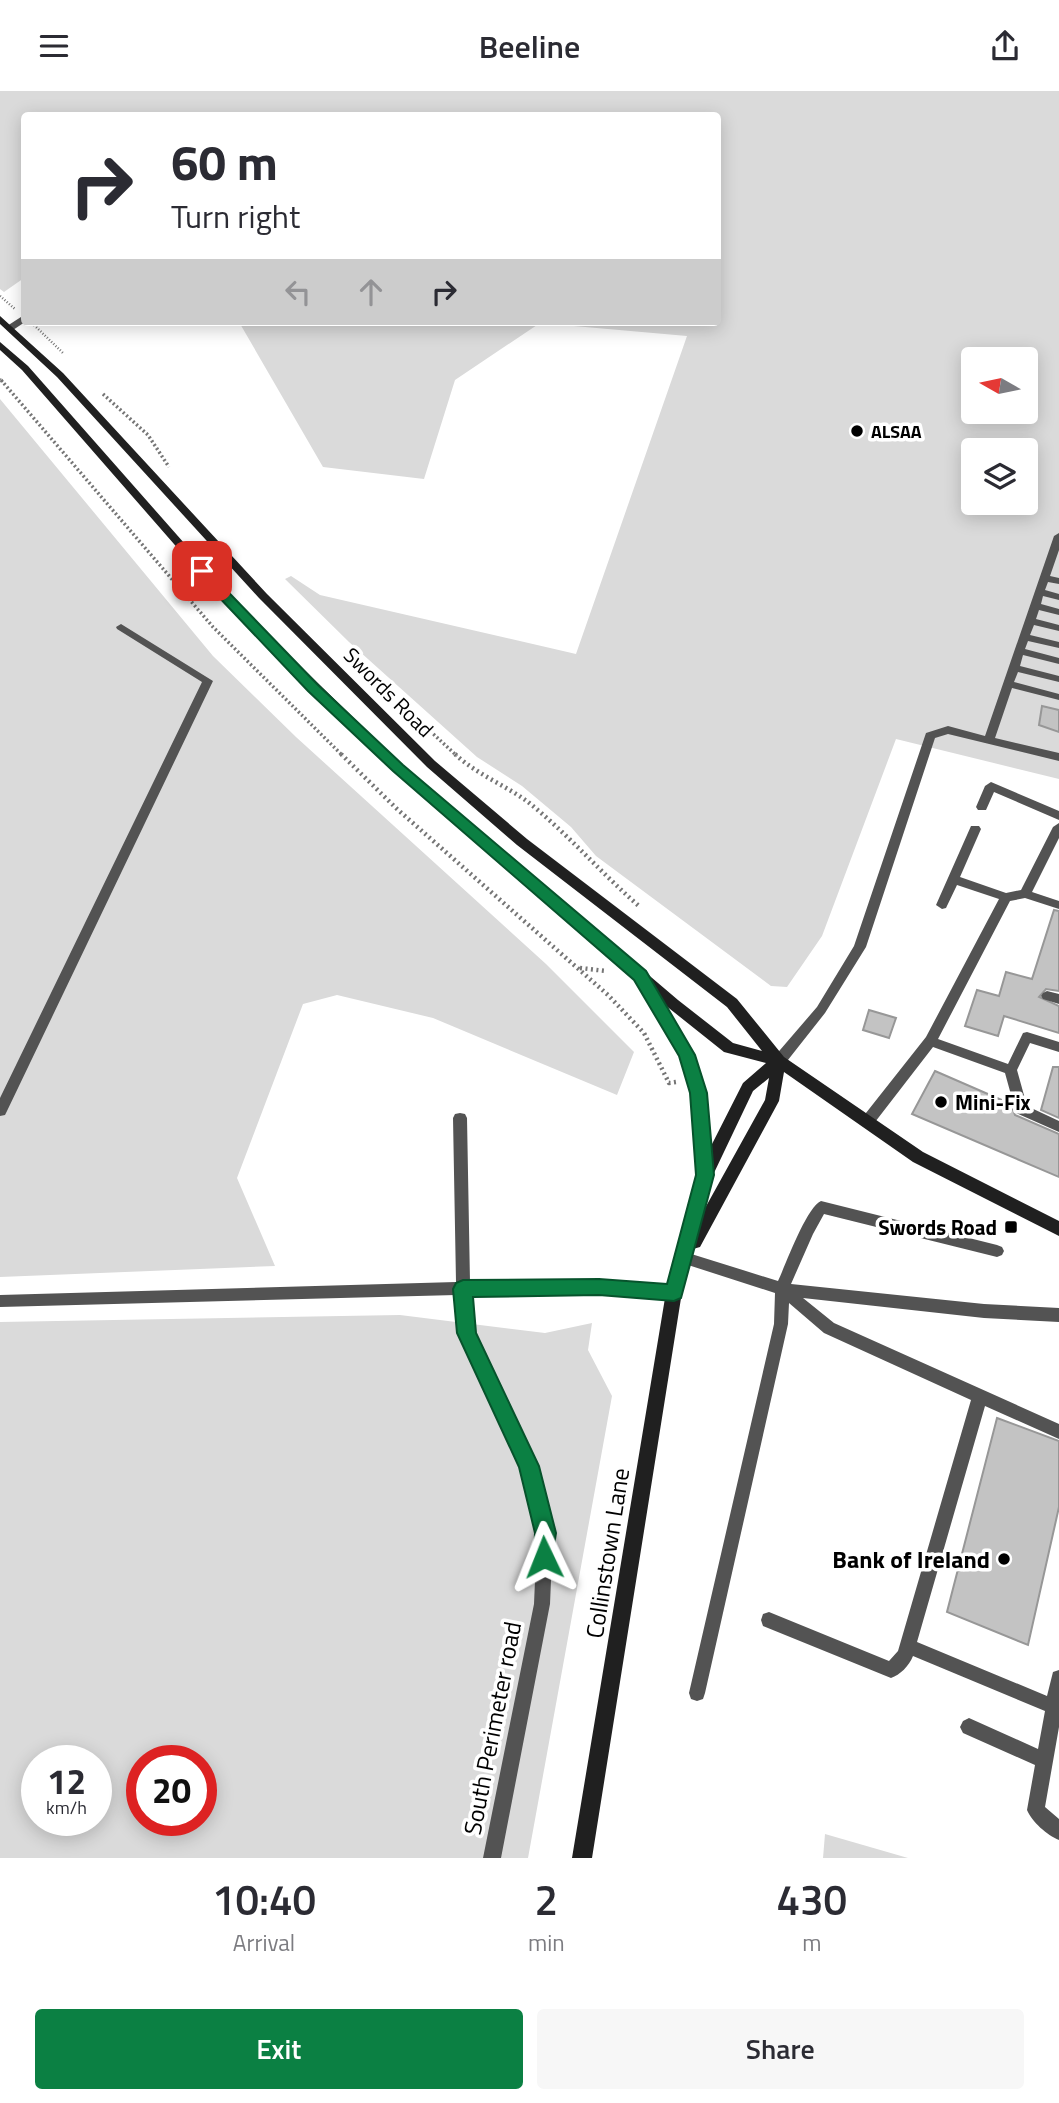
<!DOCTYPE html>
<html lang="en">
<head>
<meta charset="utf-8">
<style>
	body { margin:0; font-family:"Titillium Web",sans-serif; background:#f7f7f7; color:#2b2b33; height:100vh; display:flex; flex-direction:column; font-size:26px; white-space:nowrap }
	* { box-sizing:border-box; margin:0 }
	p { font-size:23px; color:#7c7c81 }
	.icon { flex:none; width:38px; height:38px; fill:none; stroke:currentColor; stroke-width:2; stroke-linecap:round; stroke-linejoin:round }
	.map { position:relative; height:1767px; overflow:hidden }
	.panel { display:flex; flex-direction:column; background:#fff; flex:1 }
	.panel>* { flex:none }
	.top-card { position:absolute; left:21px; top:21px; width:700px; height:214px; border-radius:7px; box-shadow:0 4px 18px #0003; background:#fff; color:#2b2b33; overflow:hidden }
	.needle { width:46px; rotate:279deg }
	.fabs { position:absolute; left:961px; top:256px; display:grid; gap:14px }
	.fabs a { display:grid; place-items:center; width:77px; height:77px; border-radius:7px; background:#fff; box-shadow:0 4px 18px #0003; font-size:35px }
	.speed { position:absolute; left:21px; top:1654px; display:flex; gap:14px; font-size:35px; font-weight:700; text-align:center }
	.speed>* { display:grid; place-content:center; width:91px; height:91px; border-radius:50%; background:#fff; box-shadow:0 4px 18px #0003; line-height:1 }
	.speed small { font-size:18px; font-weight:400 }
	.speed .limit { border:10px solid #d22; background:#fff; color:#111 }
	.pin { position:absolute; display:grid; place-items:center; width:60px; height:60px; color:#fff; margin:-30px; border-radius:14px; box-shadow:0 4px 10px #0006 }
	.me { position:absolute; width:77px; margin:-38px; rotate:358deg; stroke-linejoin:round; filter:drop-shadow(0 0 5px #0008) }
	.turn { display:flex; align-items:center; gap:24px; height:147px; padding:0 35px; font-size:32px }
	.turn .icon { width:91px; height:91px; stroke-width:2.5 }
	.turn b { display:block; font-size:49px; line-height:60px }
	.lanes { display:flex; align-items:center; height:66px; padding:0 35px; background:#0003; justify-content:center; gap:35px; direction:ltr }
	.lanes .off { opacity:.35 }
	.eta { display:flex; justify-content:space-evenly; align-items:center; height:119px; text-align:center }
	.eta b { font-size:42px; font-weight:600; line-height:49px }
	.button { display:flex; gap:14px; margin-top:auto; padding:14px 35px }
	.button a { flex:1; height:80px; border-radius:7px; background:#0b8043; color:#fff; font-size:28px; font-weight:600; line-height:80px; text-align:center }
	.button a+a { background:#f7f7f7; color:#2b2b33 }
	header { display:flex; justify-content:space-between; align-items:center; height:91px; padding:0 35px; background:#fff; font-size:32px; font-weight:600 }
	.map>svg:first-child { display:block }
	.green { fill:#dadada; fill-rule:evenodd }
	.building { fill:#c3c3c3; stroke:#979797; stroke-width:2 }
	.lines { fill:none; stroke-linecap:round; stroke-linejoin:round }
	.path-far2 { stroke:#757575; stroke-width:2.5; stroke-dasharray:1 2; stroke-linecap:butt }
	.path-far1 { stroke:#757575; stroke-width:3.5; stroke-dasharray:2 2.5; stroke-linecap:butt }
	.path { stroke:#757575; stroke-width:4.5; stroke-dasharray:2 3.5; stroke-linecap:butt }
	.lane { fill:#535353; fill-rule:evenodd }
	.secondary { fill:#202020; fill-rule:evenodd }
	.route { fill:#0b8043; stroke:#07532c; stroke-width:2 }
	.poi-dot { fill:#000; stroke:#fff; stroke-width:2.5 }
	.labels { text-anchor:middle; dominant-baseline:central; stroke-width:7; stroke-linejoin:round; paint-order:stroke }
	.far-poi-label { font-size:18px; font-weight:bold; fill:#000; stroke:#fff; text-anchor:start }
	.street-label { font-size:21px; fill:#000; stroke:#fff }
	.poi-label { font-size:21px; font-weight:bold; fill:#000; stroke:#fff; text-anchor:start }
	.near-street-label { font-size:24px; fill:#000; stroke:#fff }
	.near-poi-label { font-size:24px; font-weight:bold; fill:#000; stroke:#fff; text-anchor:end }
</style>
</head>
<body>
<header><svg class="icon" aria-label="menu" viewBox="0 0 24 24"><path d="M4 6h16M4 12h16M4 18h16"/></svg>Beeline<svg class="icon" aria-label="share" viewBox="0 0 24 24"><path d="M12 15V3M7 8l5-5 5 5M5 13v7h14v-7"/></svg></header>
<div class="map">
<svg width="1059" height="1767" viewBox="0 0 1059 1767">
	<rect width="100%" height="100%" fill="#fff"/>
	<g class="green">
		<path d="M0 0H1059V688L896 648 822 845 787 896 771 895 596 765 571 736 522 695 477 666 349 551 285 488 291 485 320 504 576 563 687 245 540 232 455 289 424 388 323 376 239 231H718V24H24V187L4 201 0 198ZM973 268H1026V320H973ZM973 359H1026V411H973Z"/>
		<path d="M0 308 213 565 296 646 546 873 634 961 617 1004 433 927 337 904 303 913 237 1087 275 1175 0 1186Z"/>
		<path d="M400 1224 545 1242 592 1232 588 1259 612 1305 528 1767H0V1231ZM37 1670H96V1729H37ZM142 1670H201V1729H142Z"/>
		<path d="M825 1743 908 1767H823Z"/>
	</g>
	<g class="building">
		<path d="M1042 615 1059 619V641L1039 634Z"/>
		<path d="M1054 819 1059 820V900L1046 898 1039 906 1059 915V942L1004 925 998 945 965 935 977 899 999 905 1006 881 1032 888Z"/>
		<path d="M869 919 896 927 889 947 863 939Z"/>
		<path d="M1053 976H1059V1027L1041 1019Z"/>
		<path d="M935 980 1011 1013 1015 1024 1059 1043V1086L912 1023Z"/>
		<path d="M997 1327 1059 1350V1416L1028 1554 947 1521Z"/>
	</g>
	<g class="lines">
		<g class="path-far2">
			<path d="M0 205 15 218"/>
			<path d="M34 234 63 262"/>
			<path d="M0 288 3 291"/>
		</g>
		<g class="path-far1">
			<path d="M1 289 213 536 343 665"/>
			<path d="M103 303 148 344 169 376"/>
			<path d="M374 588 457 665"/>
		</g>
		<g class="path">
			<path d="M341 663 397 718 608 904 644 942 669 992 676 991"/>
			<path d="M455 663C476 683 505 694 528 711 568 743 601 782 640 816"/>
			<path d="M580 877 606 880"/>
		</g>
		<g class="lane">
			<path d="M21 226H24L25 231 13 239H7V235Z"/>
			<path d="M1059 442V459L1050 485 1059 487V493L1048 491 1045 499 1059 503V509L1043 505 1041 513 1059 518V524L1039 519 1036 528 1059 534V540L1034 534 1030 544 1059 551V557L1028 550 1025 558 1059 567V573L1023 564 1020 575 1059 585V591L1018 581 1014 591 1059 603V609L1012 597 995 647 1059 662V670L948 643 935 647 866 856 825 922 784 974H774L773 970 774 966 817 916 854 855 926 642 948 635 985 645 1054 445Z"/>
			<path d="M121 533 213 590 7 1020 5 1024 0 1025V1007L202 591 117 538 116 536Z"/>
			<path d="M991 691 1059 720V729L994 701 986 719H978L976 716 985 695Z"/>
			<path d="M1059 732V747L1032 801 1059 810V818L1025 807 1010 810 938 948 1008 973 1023 942 1027 941 1059 951V961L1030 952 1017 979 1027 1015 1059 1030V1041L1016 1022 1005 982 933 956 872 1035 867 1036 862 1035 860 1031 862 1027 926 946 999 808 957 794 946 817 942 818 936 814 971 735H979L981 738 960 786 1006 802 1021 799 1053 736Z"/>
			<path d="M1047 900 1059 903V913L1043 908 1041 905 1043 902Z"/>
			<path d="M460 1022 465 1023 467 1027 470 1191 599 1190 674 1195 679 1196 681 1201 679 1206 674 1207 599 1202 471 1203 474 1243 537 1375 553 1442 550 1513 501 1767H483L534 1513 537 1442 521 1376 460 1243 456 1204 0 1216V1204L456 1191 453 1027 455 1023Z"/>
			<path d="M821 1110 997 1154 1002 1156 1004 1160 1002 1164 997 1166 824 1123 813 1143 791 1193 984 1213 1059 1217V1231L984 1227 803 1207 834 1232 1059 1333V1348L985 1315 917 1551 1047 1605 1053 1581 1059 1579V1636L1045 1716 1059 1728V1749C1047 1744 1032 1731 1027 1719L1035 1674 963 1642 960 1636 963 1630 969 1627 1038 1658 1045 1620 913 1565C909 1575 900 1584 891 1587L763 1535 761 1529 763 1523 769 1521 889 1570 898 1560 971 1309 824 1242 789 1212 788 1233 705 1602 703 1608 697 1610 691 1608 689 1602 774 1233 775 1202 685 1173 680 1171 678 1167 680 1163 685 1161 778 1190C786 1173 806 1117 821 1110Z"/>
		</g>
		<path class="secondary" d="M0 225 63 282 267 503 435 670 527 748 737 908 784 966 923 1061 1059 1130V1145L913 1071 784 981 779 1010 700 1156 693 1158 682 1201 592 1767H572L666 1201 698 1083 691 1002 680 965 641 899 640 893 394 680 236 524 22 279 0 259V251L28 275 244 520 402 674 678 909 733 952 762 960 727 916 517 754 427 676 259 507 57 286 0 233ZM665 914 724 961 766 972 743 992 710 1057 705 1002 694 964ZM769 987 765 1009 704 1119 713 1084 753 1000Z"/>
	</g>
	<path class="route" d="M197 478H206L318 594 403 674 646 880 695 964 707 1002 714 1084 681 1207 674 1210 599 1204 473 1206 476 1242 539 1375 556 1442 551 1473 544 1476 537 1473 534 1466 535 1442 519 1376 457 1242 453 1198 456 1192 463 1189 599 1188 667 1193 696 1084 690 1002 679 965 634 889 393 680 308 600 197 483Z"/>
	<g class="poi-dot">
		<circle cx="857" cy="340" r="7"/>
		<circle cx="941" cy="1011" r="7"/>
		<rect x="1004" y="1129" width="14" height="14" rx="3.5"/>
		<circle cx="1004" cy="1468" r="7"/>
	</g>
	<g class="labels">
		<g class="far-poi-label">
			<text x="871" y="340">ALSAA</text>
		</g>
		<g class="street-label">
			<text transform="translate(389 601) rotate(45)">Swords Road</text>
		</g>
		<g class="poi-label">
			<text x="955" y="1011">Mini-Fix</text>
			<text x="997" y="1136" text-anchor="end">Swords Road</text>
		</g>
		<g class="near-street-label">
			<text transform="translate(607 1462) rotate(-81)">Collinstown Lane</text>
			<text transform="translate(492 1637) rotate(-79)">South Perimeter road</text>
		</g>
		<g class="near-poi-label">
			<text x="990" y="1468">Bank of Ireland</text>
		</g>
	</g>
</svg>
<div class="fabs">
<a><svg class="needle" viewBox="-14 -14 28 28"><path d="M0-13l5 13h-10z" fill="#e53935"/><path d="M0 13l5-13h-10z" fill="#7c7c81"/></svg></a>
<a><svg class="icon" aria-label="layers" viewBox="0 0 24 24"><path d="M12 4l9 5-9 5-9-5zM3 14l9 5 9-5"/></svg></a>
</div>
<div class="speed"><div>12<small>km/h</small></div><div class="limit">20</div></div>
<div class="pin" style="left:202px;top:480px;background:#d93025"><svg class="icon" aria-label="arrive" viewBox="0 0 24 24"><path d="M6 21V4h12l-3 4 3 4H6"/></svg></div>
<svg class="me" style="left:544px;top:1466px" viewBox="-20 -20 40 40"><path d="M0-17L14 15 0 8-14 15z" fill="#0b8043" stroke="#fff" stroke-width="4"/></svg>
<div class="top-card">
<div class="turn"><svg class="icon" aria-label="right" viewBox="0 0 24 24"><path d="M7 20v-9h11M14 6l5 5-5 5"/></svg><div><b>60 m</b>Turn right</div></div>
<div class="lanes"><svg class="icon off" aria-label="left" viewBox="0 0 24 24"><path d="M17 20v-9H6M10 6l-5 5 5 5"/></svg><svg class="icon off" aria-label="ahead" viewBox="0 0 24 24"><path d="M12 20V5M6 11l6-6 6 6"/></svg><svg class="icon" aria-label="right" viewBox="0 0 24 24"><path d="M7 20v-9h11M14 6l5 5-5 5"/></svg></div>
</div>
</div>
<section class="panel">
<div class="eta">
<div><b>10:40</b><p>Arrival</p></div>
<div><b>2</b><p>min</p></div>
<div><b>430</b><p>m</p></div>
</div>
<div class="button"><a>Exit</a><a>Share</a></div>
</section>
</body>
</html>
